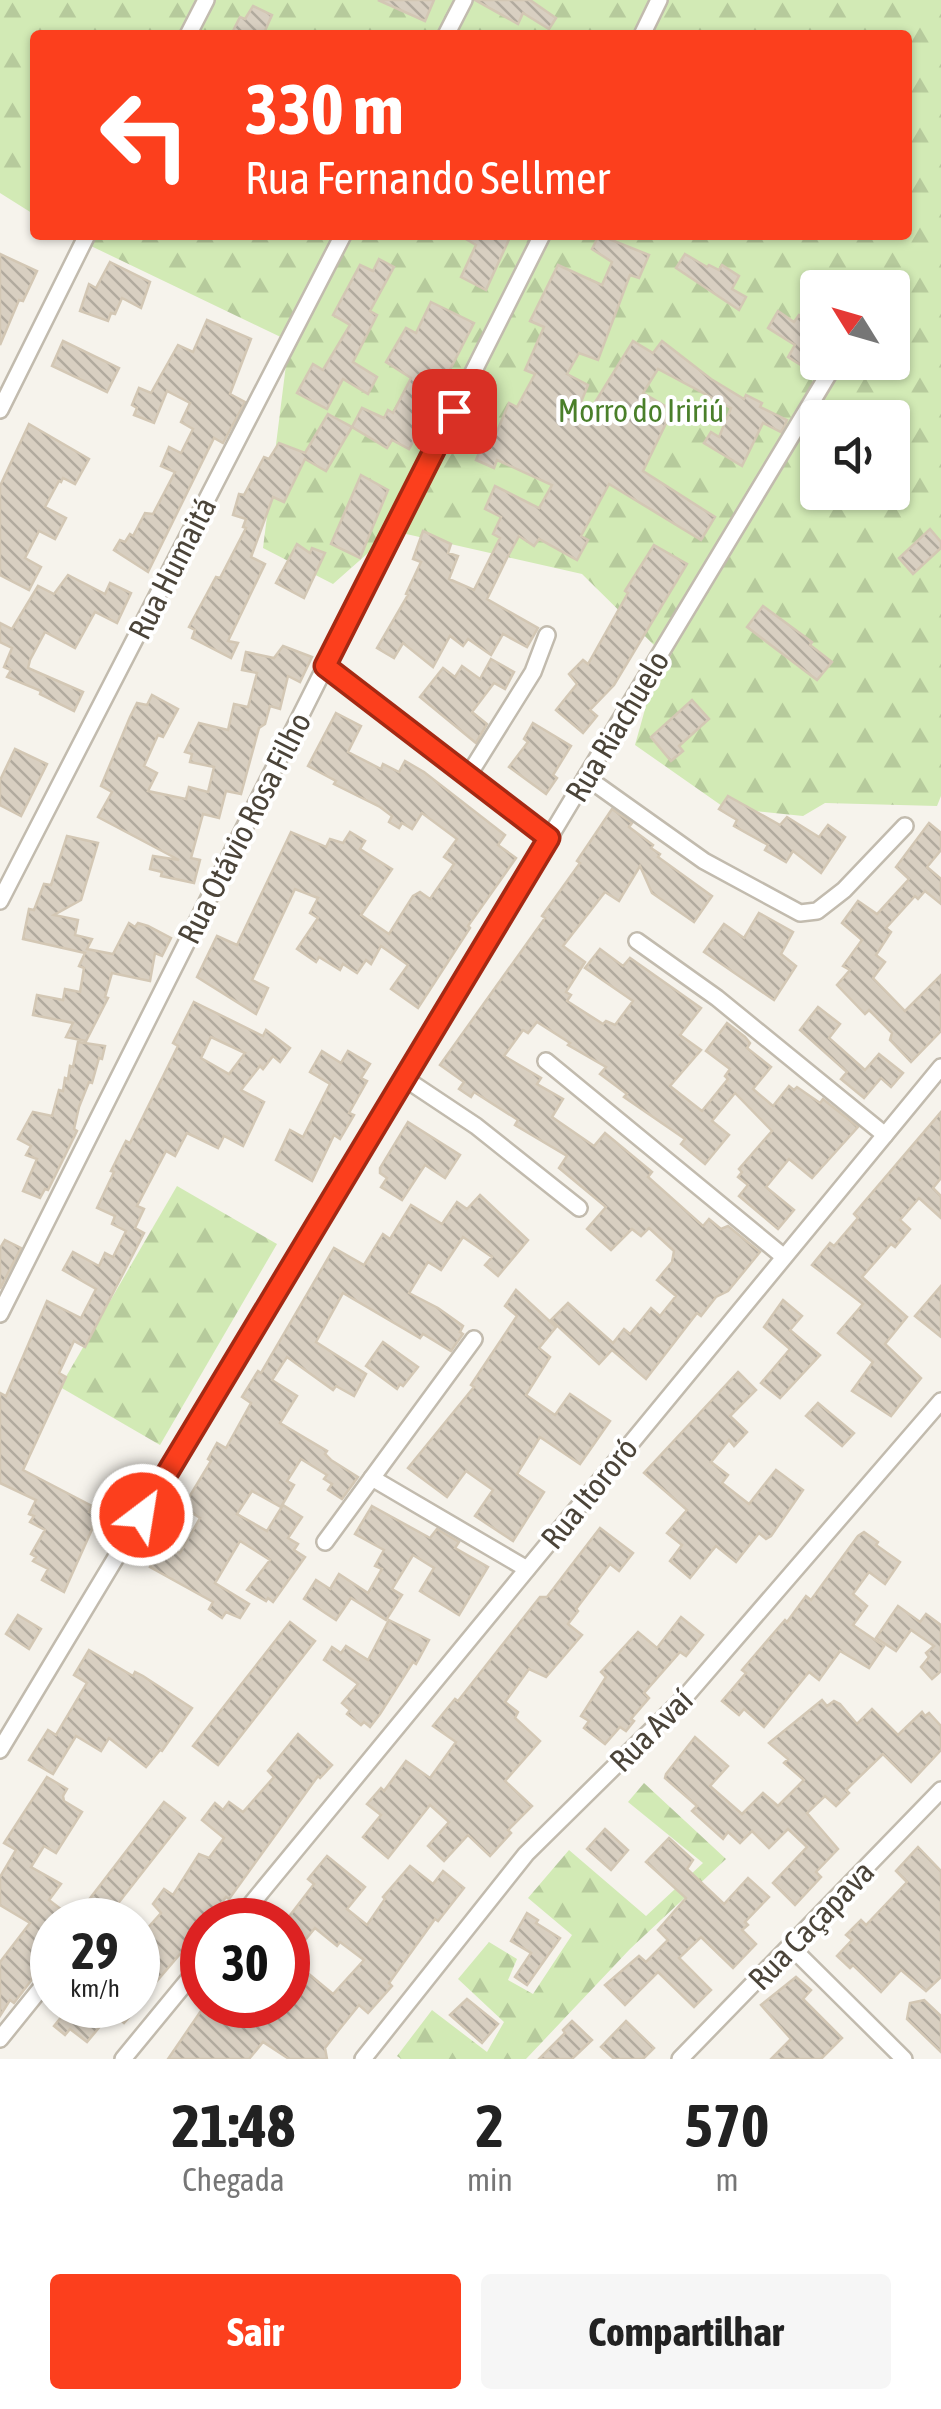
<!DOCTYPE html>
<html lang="pt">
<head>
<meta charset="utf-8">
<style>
	body { margin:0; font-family:"Asap Condensed",sans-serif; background:#f6f6f6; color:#222; height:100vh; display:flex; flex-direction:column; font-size:38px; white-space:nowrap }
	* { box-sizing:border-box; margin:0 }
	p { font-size:32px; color:#767676 }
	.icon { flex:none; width:55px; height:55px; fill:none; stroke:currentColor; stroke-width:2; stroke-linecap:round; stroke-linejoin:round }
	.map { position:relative; height:2059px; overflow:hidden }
	.sheet { display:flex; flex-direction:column; background:#fff; flex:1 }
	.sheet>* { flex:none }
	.banner { position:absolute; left:30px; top:30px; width:882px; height:210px; border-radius:10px; box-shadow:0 2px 8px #0004; background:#fc3f1d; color:#fff; overflow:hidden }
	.needle { width:65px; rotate:307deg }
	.controls { position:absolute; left:800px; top:270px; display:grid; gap:20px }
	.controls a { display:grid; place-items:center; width:110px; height:110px; border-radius:10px; background:#fff; box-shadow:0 2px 8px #0004; font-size:50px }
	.speed { position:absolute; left:30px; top:1898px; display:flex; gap:20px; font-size:50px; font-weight:700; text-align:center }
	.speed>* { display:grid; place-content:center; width:130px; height:130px; border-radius:50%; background:#fff; box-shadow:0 2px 8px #0004; line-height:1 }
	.speed small { font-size:25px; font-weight:400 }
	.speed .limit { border:15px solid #d22; background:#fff; color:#111 }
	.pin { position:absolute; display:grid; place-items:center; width:85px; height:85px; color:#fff; margin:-42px; border-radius:20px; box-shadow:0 5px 15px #0006 }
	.me { position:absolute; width:110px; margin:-55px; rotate:31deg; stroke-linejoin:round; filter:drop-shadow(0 0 8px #0008) }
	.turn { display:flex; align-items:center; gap:35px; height:210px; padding:0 50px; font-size:45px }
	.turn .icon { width:130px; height:130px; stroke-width:2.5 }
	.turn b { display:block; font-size:70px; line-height:85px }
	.eta { display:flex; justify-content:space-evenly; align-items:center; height:170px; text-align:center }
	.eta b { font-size:60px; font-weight:700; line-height:70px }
	.primary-button { display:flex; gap:20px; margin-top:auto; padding:20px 50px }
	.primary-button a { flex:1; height:115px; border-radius:10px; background:#fc3f1d; color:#fff; font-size:40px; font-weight:700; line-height:115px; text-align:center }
	.primary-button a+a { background:#f6f6f6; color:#222 }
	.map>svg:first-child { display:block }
	.forest { fill:url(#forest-firs); fill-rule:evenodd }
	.building { fill:url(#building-back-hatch); stroke:#d3c7b4; stroke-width:2.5; fill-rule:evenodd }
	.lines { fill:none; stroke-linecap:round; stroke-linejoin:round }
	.minor-casing { stroke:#c2bbae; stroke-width:20 }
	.minor { stroke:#fff; stroke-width:15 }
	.route-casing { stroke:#a42913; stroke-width:25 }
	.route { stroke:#fc3f1d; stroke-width:18 }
	.labels { text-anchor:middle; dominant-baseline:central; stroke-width:8; stroke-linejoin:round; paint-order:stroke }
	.park-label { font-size:32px; fill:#4a7f2a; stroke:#fff }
	.street-label { font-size:32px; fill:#4b4439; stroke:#fff }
</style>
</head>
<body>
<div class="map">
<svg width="941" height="2059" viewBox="0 0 941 2059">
	<defs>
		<pattern id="forest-firs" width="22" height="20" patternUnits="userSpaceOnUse" patternTransform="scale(2.5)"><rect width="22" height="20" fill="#d2eab5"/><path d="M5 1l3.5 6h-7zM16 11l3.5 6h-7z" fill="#b6ca9c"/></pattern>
		<pattern id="building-back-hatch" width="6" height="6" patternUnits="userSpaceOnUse" patternTransform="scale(2.5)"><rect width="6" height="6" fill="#d8cfc1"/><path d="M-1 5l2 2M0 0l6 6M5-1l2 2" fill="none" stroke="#b1aa9e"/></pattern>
	</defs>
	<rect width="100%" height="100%" fill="#f6f3ec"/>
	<g class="forest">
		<path d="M0 0H941V796L937 806 825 803 803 816 725 808 635 745 661 652 582 574 393 531 333 584 263 548 289 341 68 235H908V35H35V215L0 193ZM818 288H892V362H818ZM818 418H892V492H818Z"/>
		<path d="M177 1186 277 1244 160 1445 60 1387Z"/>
		<path d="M644 1783 726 1859 630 1949 526 2059H401L397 2056 432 2010 487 2052 504 2022 458 1979 489 1942 517 1959 508 1980 533 1994 572 1935 528 1898 569 1850 646 1916 703 1863 628 1802Z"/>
	</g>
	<g class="building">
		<path d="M378 0H434L425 21Z"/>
		<path d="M475 0H530L556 18 549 29 523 13 518 24Z"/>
		<path d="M253 6 272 15 263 35H231L240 17 245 19Z"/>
		<path d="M459 235H511L486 290 461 277 476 245Z"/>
		<path d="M599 235 649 255 639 278 630 275 598 360 579 353 567 374 588 385 577 412 586 417 633 341 653 353 662 341 711 379 744 399 746 395 762 403 760 407 787 420 785 425 781 432 763 423 742 466 704 443 711 432 719 437 731 408 658 369 643 393 665 406 662 412 670 415 643 471 715 517 701 540 609 484 581 536 588 540 577 560 539 539 534 546 519 536 507 558 487 599 538 628 527 647 503 634 491 655 468 639 463 646 450 636 433 667 403 643 394 658 377 648 408 595 406 594 421 562 413 559 423 531 451 544 448 553 458 556 449 579 474 590 500 538 493 534 501 517 485 509 495 486 539 508 552 485 497 460 494 468 476 460 487 433 495 436 509 403 517 407 535 374 525 370 544 327 530 321 558 265 602 285 612 262 592 249Z"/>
		<path d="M0 254 37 271 23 301 19 300 0 345Z"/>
		<path d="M685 254 707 267 709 265 719 270 722 265 739 276 732 289 746 297 739 310 676 268Z"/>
		<path d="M379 259 394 267 370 311 377 315 353 362 377 377 368 394 343 379 327 409 297 393 313 364 323 370 350 325 333 315 360 265 373 271Z"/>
		<path d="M110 262 150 282 141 308 122 298 115 314 111 313 108 321 80 311 89 284 96 288Z"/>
		<path d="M431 302 474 323 420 428 423 430 417 441 414 440 409 449 392 440 387 448 352 427 362 408 384 418 388 410 393 413 411 378 386 362 406 328 416 333Z"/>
		<path d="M778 311 794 322 799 315 808 322 802 334 818 344V355L809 370 788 357 795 345 768 328Z"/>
		<path d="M207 320 251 339 230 394 245 402 223 443 214 438 148 572 114 550 120 540 125 542 130 534 133 536 145 513 153 514 175 472 161 466 169 447 181 453 193 429 181 422 190 403 167 391 154 423 134 415 137 408 132 405 139 388 151 393 178 345 193 352Z"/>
		<path d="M63 341 119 368 107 392 52 366Z"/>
		<path d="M328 414 352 427 326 471 305 459 284 502 273 497 251 557 265 564 228 641 238 643 231 658 192 638 195 630 189 627 216 577 220 578 246 528 243 527 246 519 233 515 239 494 244 495 264 457 269 459 279 443 305 453Z"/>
		<path d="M29 424 89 459 75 484 63 478 61 482 59 481 45 507 66 518 55 539 39 531 25 558 41 567 29 590 0 575V486Z"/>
		<path d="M361 475 388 490 360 558 331 544Z"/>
		<path d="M930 529 941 542V548L913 574 899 558Z"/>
		<path d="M297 544 310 553 312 548 325 553 304 598 276 583Z"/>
		<path d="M654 545 687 564 614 685 590 710 597 716 583 733 556 710 577 684 569 674 583 660 588 664 628 593 625 591Z"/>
		<path d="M68 575 105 594 110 583 131 593 117 623 95 612 75 648 45 632 30 660 28 668 83 692 74 711 40 694 41 691 7 677 11 670 4 667 12 648 0 642V623L12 629 38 586 54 594Z"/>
		<path d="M763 606 812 642 810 645 832 662 817 680 747 627Z"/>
		<path d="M283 646 312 657 300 682 288 676 280 709 270 706 265 724 259 728 241 794 226 791 219 818 203 814 191 858 200 860 194 883 161 876 162 872 150 869 153 856 179 860 98 817 112 792 101 786 130 717 137 703 147 705 152 695 178 709 163 737 158 735 144 766 157 773 148 791 186 799 189 787 208 792 214 767 190 762 192 754 185 752 199 723 228 730 234 704 248 707 257 673 242 670 246 652 274 658Z"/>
		<path d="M491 659 514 672 505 689 494 683 472 712 487 724 476 743 420 697 443 668 455 677 462 666 480 679Z"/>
		<path d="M692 700 709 719 679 746 683 751 671 761 651 737Z"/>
		<path d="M336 713 361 726 348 752 381 769 383 764 399 772 405 761 424 772 505 835 498 845 516 858 468 926 470 928 418 1008 391 989 408 965 381 946 371 964 366 960 357 973 343 964 340 970 319 957 316 962 297 949 318 918 310 913 318 898 295 889 252 980 268 988 256 1014 197 977 217 936 237 945 291 832 326 847 330 839 343 843 350 832 365 841 360 849 392 869 361 915 389 934 413 896 420 892 430 899 454 864 444 857 457 839 422 813 412 829 402 823 399 828 389 822 392 816 380 807 334 784 336 781 308 766Z"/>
		<path d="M533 723 571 746 553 775 557 778 546 794 509 767 528 742 524 739Z"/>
		<path d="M15 749 47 764 21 816 0 805V780Z"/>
		<path d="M728 796 780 825 787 817 819 837 828 825 845 837 821 873 793 851 786 862 765 850 768 845 734 826 737 820 719 809Z"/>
		<path d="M612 809 632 823 629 827 653 845 651 848 660 854 658 857 712 896 694 922 652 893 640 866 619 901 605 892 563 946 585 962 566 992 571 995 567 1001 603 1024 606 1021 615 1025 633 1001 585 968 600 949 623 966 630 958 701 1008 680 1035 701 1050 670 1086 702 1111 728 1079 725 1076 730 1069 706 1051 727 1023 745 1037 750 1043 747 1048 771 1067 753 1089 773 1106 789 1086 794 1090 797 1087 820 1103 823 1099 858 1127 812 1178 789 1159 766 1187 794 1210 778 1229 739 1196 748 1185 738 1177 742 1172 739 1169 772 1131 735 1093 712 1121 729 1135 705 1164 681 1144 685 1139 624 1097 627 1094 600 1074 606 1067 568 1045 570 1043 537 1022 528 1033 523 1030 504 1056 541 1078 537 1084 563 1099 552 1117 594 1146 605 1133 652 1172 648 1177 703 1226 709 1219 721 1229 728 1226 760 1252 728 1291 716 1297 701 1316 697 1313 646 1379 612 1350 599 1364 551 1320 568 1303 613 1343 624 1329 630 1334 651 1308 660 1316 676 1296 657 1280 672 1262 674 1251 649 1228 641 1236 632 1229 611 1250 587 1229 606 1207 559 1168 567 1156 515 1125 518 1120 474 1092 471 1097 459 1089 464 1082 440 1065 545 918 542 916 580 863 577 861Z"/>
		<path d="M929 823 941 833V850L927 867 941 879V904L925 891 918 899 915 896 886 928 891 932 876 955 885 962 873 978 905 1011 941 975V1031L911 1062 890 1040 892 1033 869 1010 865 1014 837 985 850 970 843 966 862 940 842 923 858 901 877 914 909 879 896 867Z"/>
		<path d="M67 836 98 843 81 900 54 915 78 920 75 935 92 939 87 949 113 954 129 923 135 927 138 923 148 926 171 938 162 956 155 953 150 981 112 973 105 997 108 998 86 1041 66 1037 73 1023 33 1015 37 995 63 1000 65 989 80 992 84 968 79 966 85 953 23 939 29 909 34 910 44 884 51 885Z"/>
		<path d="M759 913 793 932 781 954 796 966 774 1000 704 952 724 924 744 938Z"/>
		<path d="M194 1002 263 1036 266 1030 290 1048 280 1062 273 1056 263 1069 260 1066 241 1090 264 1102 243 1146 224 1136 218 1148 187 1133 175 1156 166 1151 137 1206 144 1209 135 1228 144 1233 85 1347 74 1341 59 1373 66 1377 23 1470 92 1506 89 1512 98 1516 64 1592 42 1580 48 1569 33 1561 36 1557 31 1554 45 1530 30 1522 34 1516 29 1514 36 1500 0 1483V1393L6 1396 47 1301 81 1318 96 1289 63 1270 73 1252 99 1266 105 1253 113 1257 126 1231 112 1224 115 1216 97 1208 114 1172 111 1171 126 1141 130 1143 178 1046 173 1043ZM211 1037 245 1053 229 1074 201 1058Z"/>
		<path d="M818 1007 840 1024 829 1038 865 1070 879 1054 903 1073 891 1087 881 1078 864 1098 841 1079 847 1072 800 1030Z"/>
		<path d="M78 1042 105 1046 102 1059 99 1058 92 1083 89 1082 79 1107 74 1129 77 1131 48 1190 45 1189 40 1198 23 1191 37 1159 26 1155 31 1146 18 1139 33 1112 52 1116 59 1090 63 1091 65 1078 68 1079 70 1066 73 1067Z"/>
		<path d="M322 1051 341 1063 348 1051 370 1064 361 1078 367 1081 349 1113 354 1115 340 1139 334 1135 312 1181 276 1160 290 1130 303 1137 330 1084 310 1072Z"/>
		<path d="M941 1112V1178L933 1188 941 1196V1218L919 1198 900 1220 910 1229 895 1247 891 1244 862 1277 907 1317 885 1344 921 1378 891 1416 852 1391 873 1362 838 1333 863 1304 812 1265 830 1243 834 1246 858 1218 854 1214Z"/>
		<path d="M408 1122 460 1155 445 1178 425 1165 402 1200 381 1187 387 1178 380 1173V1168Z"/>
		<path d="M480 1195 528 1240 498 1276 485 1265 492 1257 463 1237 441 1270 428 1262 409 1293 438 1308 463 1326 460 1332 463 1334 451 1351 423 1334 420 1338 343 1293 316 1342 366 1374 354 1396 336 1386 333 1390 287 1357 272 1380 297 1396 280 1423 327 1451 325 1454 331 1460 358 1477 342 1499 328 1490 332 1484 324 1479 327 1475 301 1459 287 1481 294 1485 281 1507 252 1491 237 1514 267 1531 283 1505 302 1517 288 1538 298 1544 294 1550 305 1557 273 1602 268 1598 266 1601 247 1590 270 1560 240 1541 215 1583 249 1604 240 1618 226 1612 222 1618 209 1609 213 1602 150 1567 164 1543 180 1553 200 1518 183 1507 211 1461 208 1459 217 1443 226 1448 251 1403 242 1397 258 1371 261 1373 334 1248 364 1265 383 1234 390 1239 411 1205 442 1224 457 1202 467 1209Z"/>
		<path d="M5 1240 21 1248 0 1289V1248Z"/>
		<path d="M941 1286V1337L915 1316Z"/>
		<path d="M516 1290 556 1327 539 1348 550 1357 526 1395 555 1415 570 1394 610 1421 580 1464 540 1437 517 1474 544 1492 513 1541 475 1516 493 1490 466 1471 447 1497 408 1468 474 1387 471 1385 517 1316 505 1306Z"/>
		<path d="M783 1300 802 1316 790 1330 820 1355 780 1398 761 1383 790 1349 764 1327Z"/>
		<path d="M383 1342 418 1367 403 1386 400 1384 397 1389 366 1366Z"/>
		<path d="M738 1372 756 1390 730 1416 747 1432 734 1446 729 1440 711 1462 728 1475 722 1483 749 1504 776 1470 803 1490 771 1536 766 1539 759 1533 736 1562 716 1546 690 1578 670 1561 682 1545 667 1533 687 1510 644 1473Z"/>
		<path d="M818 1403 854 1433 842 1446 806 1416Z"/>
		<path d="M372 1506 430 1538 437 1529 459 1542 455 1548 488 1567 459 1615 420 1591 434 1568 413 1555 392 1589 402 1595 386 1620 351 1598 336 1620 304 1599 316 1580 330 1589 339 1574 368 1593 382 1569 375 1566 384 1550 355 1534Z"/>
		<path d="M600 1528 633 1553 619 1571 610 1564 576 1609 578 1611 568 1624 582 1635 546 1677 529 1669 505 1702 518 1712 515 1718 540 1741 505 1781 532 1806 508 1830 511 1833 490 1856 468 1835 444 1861 428 1846 449 1822 430 1805 388 1858 363 1837 381 1815 367 1804 381 1788 384 1791 406 1761 430 1778 456 1742 433 1726 455 1699 458 1701 540 1597H547Z"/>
		<path d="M864 1532 878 1542 876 1545 900 1562 885 1584 869 1572 853 1594 867 1606 853 1625 884 1646 869 1668 840 1651 819 1680 809 1672 764 1727 744 1709 739 1715 722 1701 746 1673 742 1670 785 1620 787 1622 806 1596 811 1600 858 1536Z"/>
		<path d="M898 1606 920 1622 926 1614 941 1625V1671L932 1679 921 1667 929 1657 926 1653 934 1646 911 1630 896 1651 876 1638Z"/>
		<path d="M18 1615 41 1629 29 1649 6 1634Z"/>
		<path d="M681 1617 703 1635 686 1656 680 1652 644 1693 649 1698 631 1719 634 1721 626 1731 620 1727 605 1744 584 1728 589 1721 581 1716 606 1677 601 1672 638 1632 657 1648Z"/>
		<path d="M389 1620 429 1640 416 1664 413 1662 380 1714 370 1727 364 1722 361 1725 347 1714 350 1710 342 1703 358 1684 324 1660 332 1647 341 1653 346 1646 368 1660Z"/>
		<path d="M290 1622 315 1641 218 1765 193 1746Z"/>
		<path d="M89 1650 133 1676 135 1672 143 1676 192 1708 162 1751 160 1750 146 1767 109 1738 101 1751 76 1736 53 1774 29 1760 48 1730 56 1735 87 1683 74 1675Z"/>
		<path d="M822 1700 827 1706 834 1701 840 1704 857 1724 872 1709 898 1735 922 1712 925 1716 929 1713 941 1726V1750L911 1782 883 1754 846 1790 849 1793 836 1806 825 1796 807 1813 838 1849 816 1872 821 1877 795 1905 773 1883 807 1847 788 1829 769 1848 752 1831 740 1843 728 1832 723 1839 692 1811 697 1806 665 1778 666 1774 695 1737 728 1766 710 1786 742 1814 763 1793 778 1806 804 1780 784 1763 788 1759 769 1743Z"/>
		<path d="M298 1734 332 1765 320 1778 318 1776 229 1899 226 1897 212 1916 202 1920 186 1947 138 2003V1939L161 1913 153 1904 164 1889 173 1895 199 1854 209 1858 224 1838 202 1820 215 1803 223 1810 229 1802 243 1812 274 1777 268 1771Z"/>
		<path d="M47 1777 67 1789 63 1796 64 1801 82 1812 56 1853 44 1846 31 1867 61 1884 49 1900 75 1920H52V1939L48 1945 52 1953 14 2003 10 2000 0 2016V1962L30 1923 0 1905V1877L16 1850 4 1843Z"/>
		<path d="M164 1802 185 1818 105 1920H87L78 1914Z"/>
		<path d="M605 1829 628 1850 611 1870 587 1849Z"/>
		<path d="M669 1838 693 1860 687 1869 724 1904 748 1878 769 1897 745 1922 748 1925 742 1930 756 1944 733 1968 701 1937 679 1958 711 1990 694 2007 658 1972 625 2005 605 1985 639 1956 646 1962 668 1940 658 1930 686 1898 646 1862Z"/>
		<path d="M918 1847 941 1871V1977L926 1991 901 1970 881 1992 853 1965 850 1968 837 1956 852 1940 846 1935 861 1920 866 1925 907 1882 896 1871Z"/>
		<path d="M327 1856 365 1887 347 1909 367 1925 385 1899 383 1897 410 1866 433 1884 443 1871 464 1888 438 1921 435 1919 389 1983 392 1986 368 2013 359 2005 338 2031 325 2048 327 2059H289L263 2042 249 2059H168L205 2005H288V1918L314 1884 308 1879ZM315 1928 337 1946 340 1942 364 1960 333 1994 298 1965 305 1956 297 1950Z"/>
		<path d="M527 1913 538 1920 536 1923 560 1938 527 1985 515 1977 531 1953 511 1941Z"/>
		<path d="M796 1977 811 1990 803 1999 842 2038 821 2059H771L791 2039 761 2005Z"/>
		<path d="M467 1999 498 2024 482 2043 450 2015Z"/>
		<path d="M924 2000 941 2016V2052L907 2019 910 2003Z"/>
		<path d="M71 2005H140L124 2023 112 2012 87 2042 70 2029 65 2035 54 2026Z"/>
		<path d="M572 2021 592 2040 572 2059H539L565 2033 563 2030Z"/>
		<path d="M626 2021 654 2048 643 2059H614L601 2047Z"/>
	</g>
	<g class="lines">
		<g class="minor-casing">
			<g id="minor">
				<path d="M188 35 206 0"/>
				<path d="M446 35 464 0"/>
				<path d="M642 35 659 0"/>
				<path d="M0 410 87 235"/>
				<path d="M325 666 549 838"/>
				<path d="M468 776 533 672 547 635"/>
				<path d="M586 777 704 861 800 913 817 911 844 890 905 826"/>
				<path d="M0 901 343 235"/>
				<path d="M637 941 717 998 885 1135"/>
				<path d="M546 1061 784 1257"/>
				<path d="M404 1078 476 1126 579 1208"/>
				<path d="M0 1314 542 235"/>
				<path d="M474 1339 372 1478 527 1569"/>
				<path d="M325 1542 372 1478"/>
				<path d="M0 1750 831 370"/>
				<path d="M238 1920 941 1067"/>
				<path d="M790 1946 904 2059"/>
				<path d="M0 2039 50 1977"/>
				<path d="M123 2059 202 1963"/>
				<path d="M363 2059 526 1854 685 1697 941 1401"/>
				<path d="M680 2059 941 1790"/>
			</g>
		</g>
		<use href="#minor" class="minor"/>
	</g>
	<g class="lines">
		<g class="route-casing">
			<path id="route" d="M142 1515 549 838 325 666 454 411"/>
		</g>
		<use href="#route" class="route"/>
	</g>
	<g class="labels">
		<g class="park-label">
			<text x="641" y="410">Morro do Iririú</text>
		</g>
		<g class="street-label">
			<text transform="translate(172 568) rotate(-63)">Rua Humaitá</text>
			<text transform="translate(617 726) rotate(-59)">Rua Riachuelo</text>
			<text transform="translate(244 828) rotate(-63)">Rua Otávio Rosa Filho</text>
			<text transform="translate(589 1493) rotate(-51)">Rua Itororó</text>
			<text transform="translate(651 1730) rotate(-45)">Rua Avaí</text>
			<text transform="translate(811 1925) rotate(-46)">Rua Caçapava</text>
		</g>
	</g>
</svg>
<div class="controls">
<a><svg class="needle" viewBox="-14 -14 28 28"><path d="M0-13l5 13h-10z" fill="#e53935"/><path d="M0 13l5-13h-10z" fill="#767676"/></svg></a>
<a><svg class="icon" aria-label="sound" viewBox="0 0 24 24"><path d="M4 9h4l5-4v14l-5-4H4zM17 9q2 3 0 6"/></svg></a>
</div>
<div class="speed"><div>29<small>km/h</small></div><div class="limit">30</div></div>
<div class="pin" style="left:454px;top:411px;background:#d93025"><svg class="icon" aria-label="arrive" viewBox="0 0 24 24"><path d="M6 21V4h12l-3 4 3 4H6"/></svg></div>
<svg class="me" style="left:142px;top:1515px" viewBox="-20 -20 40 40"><circle r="17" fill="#fc3f1d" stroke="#fff" stroke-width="3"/><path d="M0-11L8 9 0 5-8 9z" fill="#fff"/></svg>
<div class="banner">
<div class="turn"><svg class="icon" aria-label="left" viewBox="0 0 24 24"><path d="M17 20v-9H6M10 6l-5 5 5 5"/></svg><div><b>330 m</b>Rua Fernando Sellmer</div></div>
</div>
</div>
<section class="sheet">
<div class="eta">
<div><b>21:48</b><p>Chegada</p></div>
<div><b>2</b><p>min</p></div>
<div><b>570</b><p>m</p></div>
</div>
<div class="primary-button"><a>Sair</a><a>Compartilhar</a></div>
</section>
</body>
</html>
